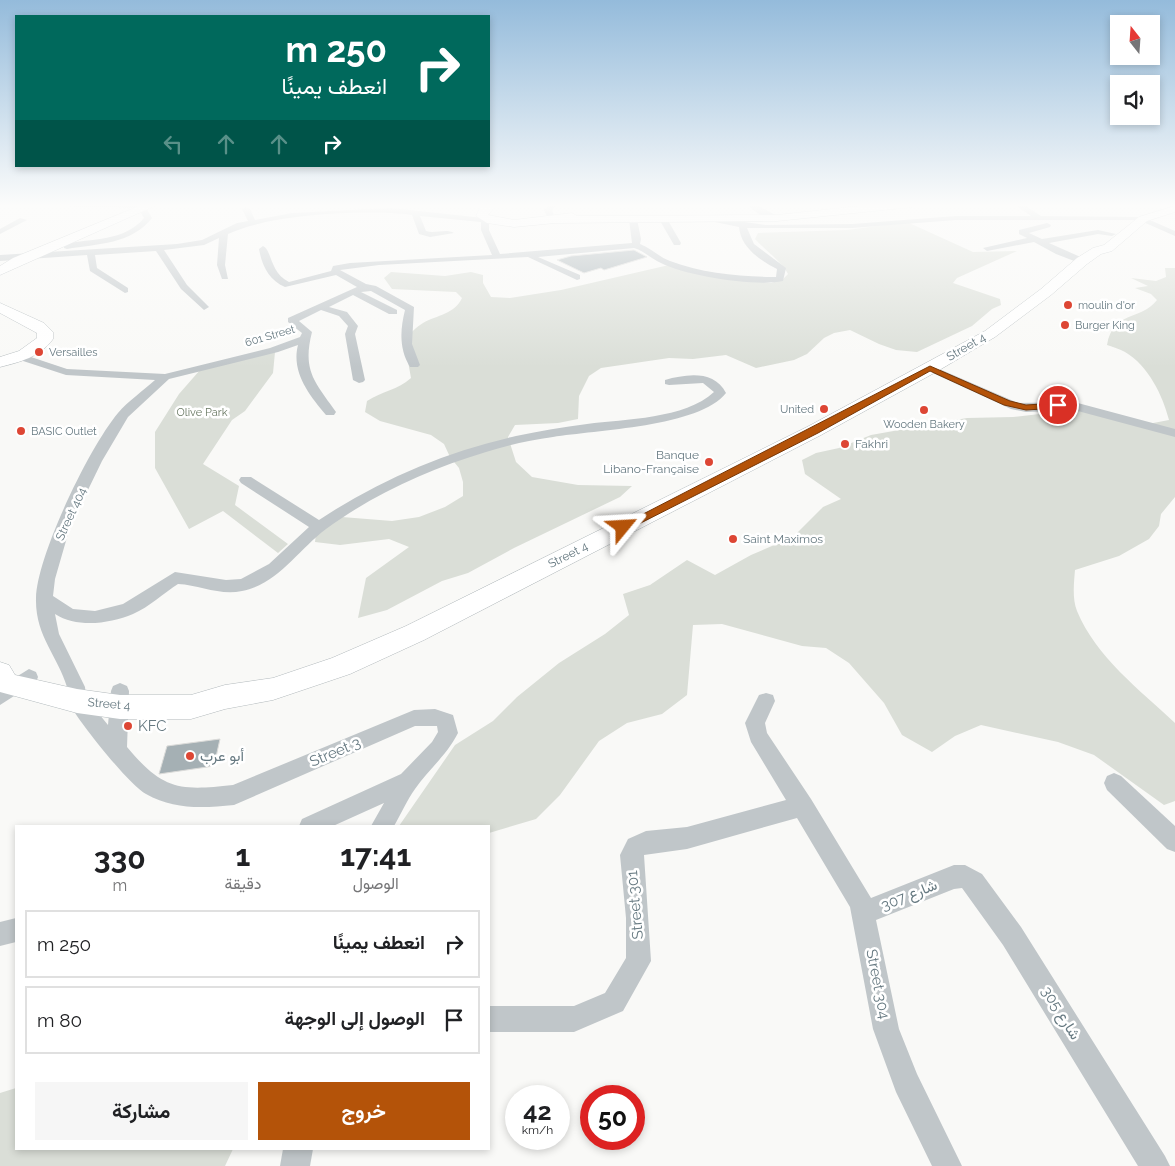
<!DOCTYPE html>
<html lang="ar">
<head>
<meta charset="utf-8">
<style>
	body { margin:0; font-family:Raleway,Vazirmatn,sans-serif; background:#f6f6f6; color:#202124; direction:rtl; height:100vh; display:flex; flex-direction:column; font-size:19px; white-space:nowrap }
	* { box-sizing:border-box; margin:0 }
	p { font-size:16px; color:#757577 }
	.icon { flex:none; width:28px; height:28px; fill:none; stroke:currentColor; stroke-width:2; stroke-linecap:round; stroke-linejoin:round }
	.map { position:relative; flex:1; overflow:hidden; direction:ltr }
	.panel { position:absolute; left:15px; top:825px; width:475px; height:325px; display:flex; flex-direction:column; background:#fff; border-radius:0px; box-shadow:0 2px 8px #0003; direction:rtl }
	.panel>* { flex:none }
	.guide { position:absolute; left:15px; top:15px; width:475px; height:152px; border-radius:0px; box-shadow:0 2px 8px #0003; direction:rtl; background:#00695c; color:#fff; overflow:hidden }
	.needle { width:32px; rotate:343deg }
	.buttons { position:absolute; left:1110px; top:15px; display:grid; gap:10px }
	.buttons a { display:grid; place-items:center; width:50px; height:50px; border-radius:0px; background:#fff; box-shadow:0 2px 8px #0003; font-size:25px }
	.speed { position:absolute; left:505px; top:1085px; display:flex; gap:10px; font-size:25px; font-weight:700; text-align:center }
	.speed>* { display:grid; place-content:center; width:65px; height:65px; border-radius:50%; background:#fff; box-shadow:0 2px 8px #0003; line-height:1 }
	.speed small { font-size:12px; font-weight:400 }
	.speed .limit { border:8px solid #d22; background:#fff; color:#111 }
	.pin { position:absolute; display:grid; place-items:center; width:42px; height:42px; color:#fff; margin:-21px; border:2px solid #fff; border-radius:50%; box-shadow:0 1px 5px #0007 }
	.me { position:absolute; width:55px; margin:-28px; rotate:63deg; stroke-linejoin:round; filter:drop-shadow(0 0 4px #0008) }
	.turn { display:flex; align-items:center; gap:18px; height:105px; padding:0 20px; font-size:22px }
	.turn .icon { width:65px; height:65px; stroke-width:2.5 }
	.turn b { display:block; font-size:35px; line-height:42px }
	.lanes { display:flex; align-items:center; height:48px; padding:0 20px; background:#0003; justify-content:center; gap:25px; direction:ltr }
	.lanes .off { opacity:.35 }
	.eta { display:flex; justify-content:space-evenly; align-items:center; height:85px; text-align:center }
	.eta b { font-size:30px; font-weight:700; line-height:35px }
	.action { display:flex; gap:10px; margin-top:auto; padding:10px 20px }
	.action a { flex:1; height:58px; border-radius:0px; background:#b45309; color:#fff; font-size:20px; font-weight:700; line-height:58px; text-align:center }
	.action a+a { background:#f6f6f6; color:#202124 }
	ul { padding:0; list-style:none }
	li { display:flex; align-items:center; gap:15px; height:68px; margin:0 10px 8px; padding:0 10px; border:2px solid #e0e0e0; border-radius:0px }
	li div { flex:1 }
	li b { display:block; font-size:19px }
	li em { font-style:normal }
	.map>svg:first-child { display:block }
	.green { fill:#daded7 }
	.building { fill:#a5b0b4; stroke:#dbdbd9 }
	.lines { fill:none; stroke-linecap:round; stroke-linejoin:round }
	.secondary-casing { stroke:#b3babd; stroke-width:1 }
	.street { fill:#c0c6c9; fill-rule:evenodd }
	.secondary { fill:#fff; fill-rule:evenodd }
	.route { fill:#b45309; stroke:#753606 }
	.poi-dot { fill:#dd4634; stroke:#fff; stroke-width:2 }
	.labels { text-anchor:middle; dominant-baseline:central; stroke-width:5; stroke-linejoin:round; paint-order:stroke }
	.far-poi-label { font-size:11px; fill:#667981; stroke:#fff; text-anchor:start }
	.far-street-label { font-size:11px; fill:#667981; stroke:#fff }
	.far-park-label { font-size:11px; fill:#6a7964; stroke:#fff }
	.street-label { font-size:12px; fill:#667981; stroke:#fff }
	.poi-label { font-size:12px; fill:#667981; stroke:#fff; text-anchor:start }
	.near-poi-label { font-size:15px; fill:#667981; stroke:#fff; text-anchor:start }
	.near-street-label { font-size:15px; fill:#667981; stroke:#fff }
</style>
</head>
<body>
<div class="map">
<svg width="1175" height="1166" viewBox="0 0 1175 1166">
	<rect width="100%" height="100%" fill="#f9f9f7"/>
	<g class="green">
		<path d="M907 222 973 252 1017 251 957 278 953 283 1000 299 1001 305 992 309 972 326 917 352 896 350 879 344 850 330 834 333 824 338 807 354 794 360 756 368 726 355 693 359 669 358 601 368 589 376 579 396 578 419 558 423 515 425 508 437 516 462 532 477 578 485 632 486 620 497 514 548 468 573 442 581 387 610 358 618 366 578 409 547 389 539 340 545 315 542 317 526 342 517 392 521 419 517 445 507 463 496V482L459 468 450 457 444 444 431 435 380 421 365 412 367 401C382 391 398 390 411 378L404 339C410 334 416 327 423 323 437 315 455 314 462 298L456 292 392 289 384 278 391 272 445 276 471 272 483 275V283L491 297 510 298 561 290 669 265 771 283 783 279 788 274C783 263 764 249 755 239L758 233 847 230Z"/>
		<path d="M1165 268H1175V497L1161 514 1159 526 1149 539 1119 556 1075 570C1074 582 1072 599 1077 611 1096 657 1140 690 1175 723V801L1164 805 1094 755 1058 742 981 725 955 736 932 752 902 735 884 703 849 663 826 648 802 646 722 624 693 625 687 695 662 714 627 723 599 741 560 795 536 819 489 833V826H399L455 745 493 721 517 697 559 663 605 634 629 615 623 594 650 585 687 560 715 575 751 555 793 537 823 507 841 499 805 474 802 460 816 453 839 448 871 435 967 418 1013 417 1074 410 1148 424 1169 420C1163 396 1148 365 1125 352 1120 349 1113 347 1107 345 1113 310 1141 321 1157 300L1151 294 1135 288 1148 286 1131 278 1156 281 1166 277Z"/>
		<path d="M275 352 273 373 245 411 232 420 203 464 239 486 235 505 288 544 278 553 223 511 189 529 155 468V432L179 394 200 370Z"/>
		<path d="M16 1088V1149H233L225 1166H0V1093Z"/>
	</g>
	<g class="building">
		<path d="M634 250 647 257 604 270 601 268 584 273 557 260 571 256Z"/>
		<path d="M220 739 214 766 159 774 167 746Z"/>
	</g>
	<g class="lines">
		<g class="secondary-casing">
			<g id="secondary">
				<path d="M144 204H159L0 275V266L13 258Z"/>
				<path d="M485 204H497L488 215 514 220 572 213 577 216 777 215 879 204H917L912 207 777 221 555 223 514 227 487 223 476 216 480 208Z"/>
				<path d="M1175 206V212L1147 221 1112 251 1101 254 1087 264 1051 295 995 337 936 372 821 435 424 640 350 674 273 700 225 709 191 719H120L77 713 0 692V662L9 665 15 675 77 689 120 695H191L225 685 273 678 332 658 406 626 807 427 924 364 985 331 1041 289 1077 258 1093 248 1104 245 1139 217Z"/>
				<path d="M0 303 44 323 53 332V339C40 357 20 362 0 367V357L19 351 37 338V333L0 313Z"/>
			</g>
		</g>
		<g class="street">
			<path d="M53 204H149L151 208H146L152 218C132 244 97 244 67 249L64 248V244C92 238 124 242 144 218L138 208 57 206Z"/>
			<path d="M550 204H558L552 210 556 223H550L544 210Z"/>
			<path d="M746 204H755L781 218C772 224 753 211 746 204Z"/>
			<path d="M1014 204H1023L1041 216 1143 217 1175 231V236L1141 221 1133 220H956L852 228H747L754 244 786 268 783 281C756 287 686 276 661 263 651 259 645 251 634 248L538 257 580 275V279L577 280 528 257 379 265 340 270 366 284 376 286 414 307 412 344 420 365 418 367H410C399 349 400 330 405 310L371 291 361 292 397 310V314H389L353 295 329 307 347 312 358 326 355 334 365 380 363 382 359 383 353 380 345 334 348 326 339 316 321 310 299 321 312 332C302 371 315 382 336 412L334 415H326C309 395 291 372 298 345L278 352 169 379 128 417 102 461 70 527 55 579 53 596 73 609 95 611 123 604 175 572 226 580 241 579 269 564 309 527 241 483 239 480 241 477H251L319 520C379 480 445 452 516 436 540 431 563 427 587 424 625 419 685 419 714 392L703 383 669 385 665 384V380C687 374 714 370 726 393 700 427 595 430 553 437 530 440 508 445 486 452 429 469 374 494 326 529 298 550 278 584 242 591 220 596 200 585 178 584 164 593 149 607 133 614 109 624 77 628 55 614L59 634 85 687 86 698 108 725 111 691 113 686 120 683 127 686 129 691 127 747C163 790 179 791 233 785L414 710 435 709 453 715 458 733C447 755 429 769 415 789 407 800 401 814 394 826H371L384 803 333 826H299L302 819 401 774 432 742 438 732 437 726H415L234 805C203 808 174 810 146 794 129 785 80 723 70 705 66 699 68 693 67 687 58 656 35 636 36 598 37 555 90 446 118 413 128 401 143 391 155 380L66 375 17 359V355H25L67 369 165 374 270 348 300 337 302 333 288 322V318L357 287 336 275 285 287C269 280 262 266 259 249L263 246C272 250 270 273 289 282L331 271 333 266 350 263 492 255 481 230V222L420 216 426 231C435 234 446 228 454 233L430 237 419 234 412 215C365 209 270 214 228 234L225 265 228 279H222L217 265 219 238 204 245 164 250 187 285 209 307 204 310 181 289 156 251 95 255 97 268 128 288V292L125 293 90 271 87 255 0 261V255L177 244 202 240 237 223 248 221 242 209 246 207 250 209 255 220 292 213 391 208 502 220 503 222 499 224 489 223V230L500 254 632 243 629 219 633 217 637 219 641 239 640 244C651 248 659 257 670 261 701 273 737 276 770 277H776L777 269C760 260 741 248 739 227L710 221V217L766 225 852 224 956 216H1031Z"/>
			<path d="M660 217H666L681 243 680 245H674L659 219Z"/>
			<path d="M20 218 27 220 0 234V229Z"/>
			<path d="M1047 223 1051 225 1050 227 1029 233 1042 239 1098 230 1116 234 1112 236 1098 234 1049 243 1085 259V263L1082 264 1056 254 1034 242 987 251 983 248 1027 238 1019 234V230Z"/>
			<path d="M930 365 1018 403 1074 402 1175 429V437L1074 410 1026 412 1011 409 926 370V366Z"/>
			<path d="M29 669 36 672 38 677 36 682 0 705V687Z"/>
			<path d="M766 693 773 695 775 701 765 723 767 733 811 799 871 898 954 865H965L982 874 1021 927 1165 1156 1170 1166H1138L1003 945 962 888 954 889 876 920 899 1029 917 1074 962 1166H932L896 1092 873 1029 850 907 797 818 687 849 644 855 651 961 623 1011 574 1032H489V1006H574L605 993 626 958V918L620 855 628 839 646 831 687 827 786 800 751 742 745 723 759 695Z"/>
			<path d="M1114 773 1121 776 1175 826V852L1167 849 1107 790 1104 783 1107 776Z"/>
			<path d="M16 918V942L0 946V922Z"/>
			<path d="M283 1149H313L310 1166H280Z"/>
		</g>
		<use href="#secondary" class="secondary"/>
	</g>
	<linearGradient id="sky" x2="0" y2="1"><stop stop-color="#94bbdb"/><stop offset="0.56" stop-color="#fcfcfb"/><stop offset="1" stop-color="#fcfcfb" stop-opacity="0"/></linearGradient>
	<rect width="1175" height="367" fill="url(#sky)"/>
	<path class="route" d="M930 366 1010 401 1026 405 1058 403 1062 405 1058 408 1026 410 1004 405 930 371 818 433 627 530H620L618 527Z"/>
	<g class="poi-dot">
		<circle cx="1068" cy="305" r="5"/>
		<circle cx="1065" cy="325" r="5"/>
		<circle cx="39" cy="352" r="5"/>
		<circle cx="824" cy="409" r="5"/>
		<circle cx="924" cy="410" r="5"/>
		<circle cx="21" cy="431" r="5"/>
		<circle cx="845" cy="444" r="5"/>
		<circle cx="709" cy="462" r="5"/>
		<circle cx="733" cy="539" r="5"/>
		<circle cx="128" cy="726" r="5"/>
		<circle cx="190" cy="756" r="5"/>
	</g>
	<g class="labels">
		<g class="far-poi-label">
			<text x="1078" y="305">moulin d'or</text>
			<text x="1075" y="325">Burger King</text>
			<text x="49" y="352">Versailles</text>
			<text x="814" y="409" text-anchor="end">United</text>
			<text x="924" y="424" text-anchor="middle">Wooden Bakery</text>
			<text x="31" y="431">BASIC Outlet</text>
		</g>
		<g class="far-street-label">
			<text transform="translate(270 336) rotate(-16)">601 Street</text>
		</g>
		<g class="far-park-label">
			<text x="202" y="412">Olive Park</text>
		</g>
		<g class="street-label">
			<text transform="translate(966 347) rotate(-30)">Street 4</text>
			<text transform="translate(71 514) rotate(-65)">Street 404</text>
			<text transform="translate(568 555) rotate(-27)">Street 4</text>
			<text transform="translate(109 704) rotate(5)">Street 4</text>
		</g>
		<g class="poi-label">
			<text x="855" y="444">Fakhri</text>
			<text x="699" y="455" text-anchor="end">Banque<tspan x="699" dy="14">Libano-Française</tspan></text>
			<text x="743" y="539">Saint Maximos</text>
		</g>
		<g class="near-poi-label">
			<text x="138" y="726">KFC</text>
			<text x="200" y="756">أبو عرب</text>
		</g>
		<g class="near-street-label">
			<text transform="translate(335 752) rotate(-23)">Street 3</text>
			<text transform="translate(909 895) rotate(-22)">شارع 307</text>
			<text transform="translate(635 905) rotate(-95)">Street 301</text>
			<text transform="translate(878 984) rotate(79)">Street 304</text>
			<text transform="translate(1061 1013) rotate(58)">شارع 305</text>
		</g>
	</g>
</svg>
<div class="buttons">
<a><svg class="needle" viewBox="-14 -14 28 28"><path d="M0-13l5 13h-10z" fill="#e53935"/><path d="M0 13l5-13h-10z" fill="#757577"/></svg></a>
<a><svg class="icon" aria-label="sound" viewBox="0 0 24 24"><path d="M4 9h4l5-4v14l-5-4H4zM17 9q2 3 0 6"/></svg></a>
</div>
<div class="speed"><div>42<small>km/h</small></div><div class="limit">50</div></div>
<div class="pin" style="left:1058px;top:405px;background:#d93025"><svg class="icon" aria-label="arrive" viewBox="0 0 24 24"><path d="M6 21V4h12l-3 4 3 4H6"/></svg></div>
<svg class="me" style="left:623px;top:527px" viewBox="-20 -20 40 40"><path d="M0-17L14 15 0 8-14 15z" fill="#b45309" stroke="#fff" stroke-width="4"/></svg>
<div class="guide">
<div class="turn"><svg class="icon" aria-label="right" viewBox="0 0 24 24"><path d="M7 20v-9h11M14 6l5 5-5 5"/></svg><div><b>250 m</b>انعطف يمينًا</div></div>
<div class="lanes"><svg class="icon off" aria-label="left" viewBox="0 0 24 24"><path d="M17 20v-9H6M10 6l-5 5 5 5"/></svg><svg class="icon off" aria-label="ahead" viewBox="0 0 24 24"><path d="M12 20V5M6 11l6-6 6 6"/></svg><svg class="icon off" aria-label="ahead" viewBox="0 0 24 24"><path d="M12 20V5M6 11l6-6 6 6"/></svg><svg class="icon" aria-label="right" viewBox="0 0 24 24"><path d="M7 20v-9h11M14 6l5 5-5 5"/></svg></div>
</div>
<section class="panel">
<div class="eta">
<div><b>17:41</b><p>الوصول</p></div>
<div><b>1</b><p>دقيقة</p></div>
<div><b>330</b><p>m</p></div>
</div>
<ul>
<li><svg class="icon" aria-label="right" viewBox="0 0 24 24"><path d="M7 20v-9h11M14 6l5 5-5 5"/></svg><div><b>انعطف يمينًا</b></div><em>250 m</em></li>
<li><svg class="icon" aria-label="arrive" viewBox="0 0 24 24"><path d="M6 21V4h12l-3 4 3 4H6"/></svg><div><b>الوصول إلى الوجهة</b></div><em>80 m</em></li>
</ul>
<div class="action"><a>خروج</a><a>مشاركة</a></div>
</section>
</div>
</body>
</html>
